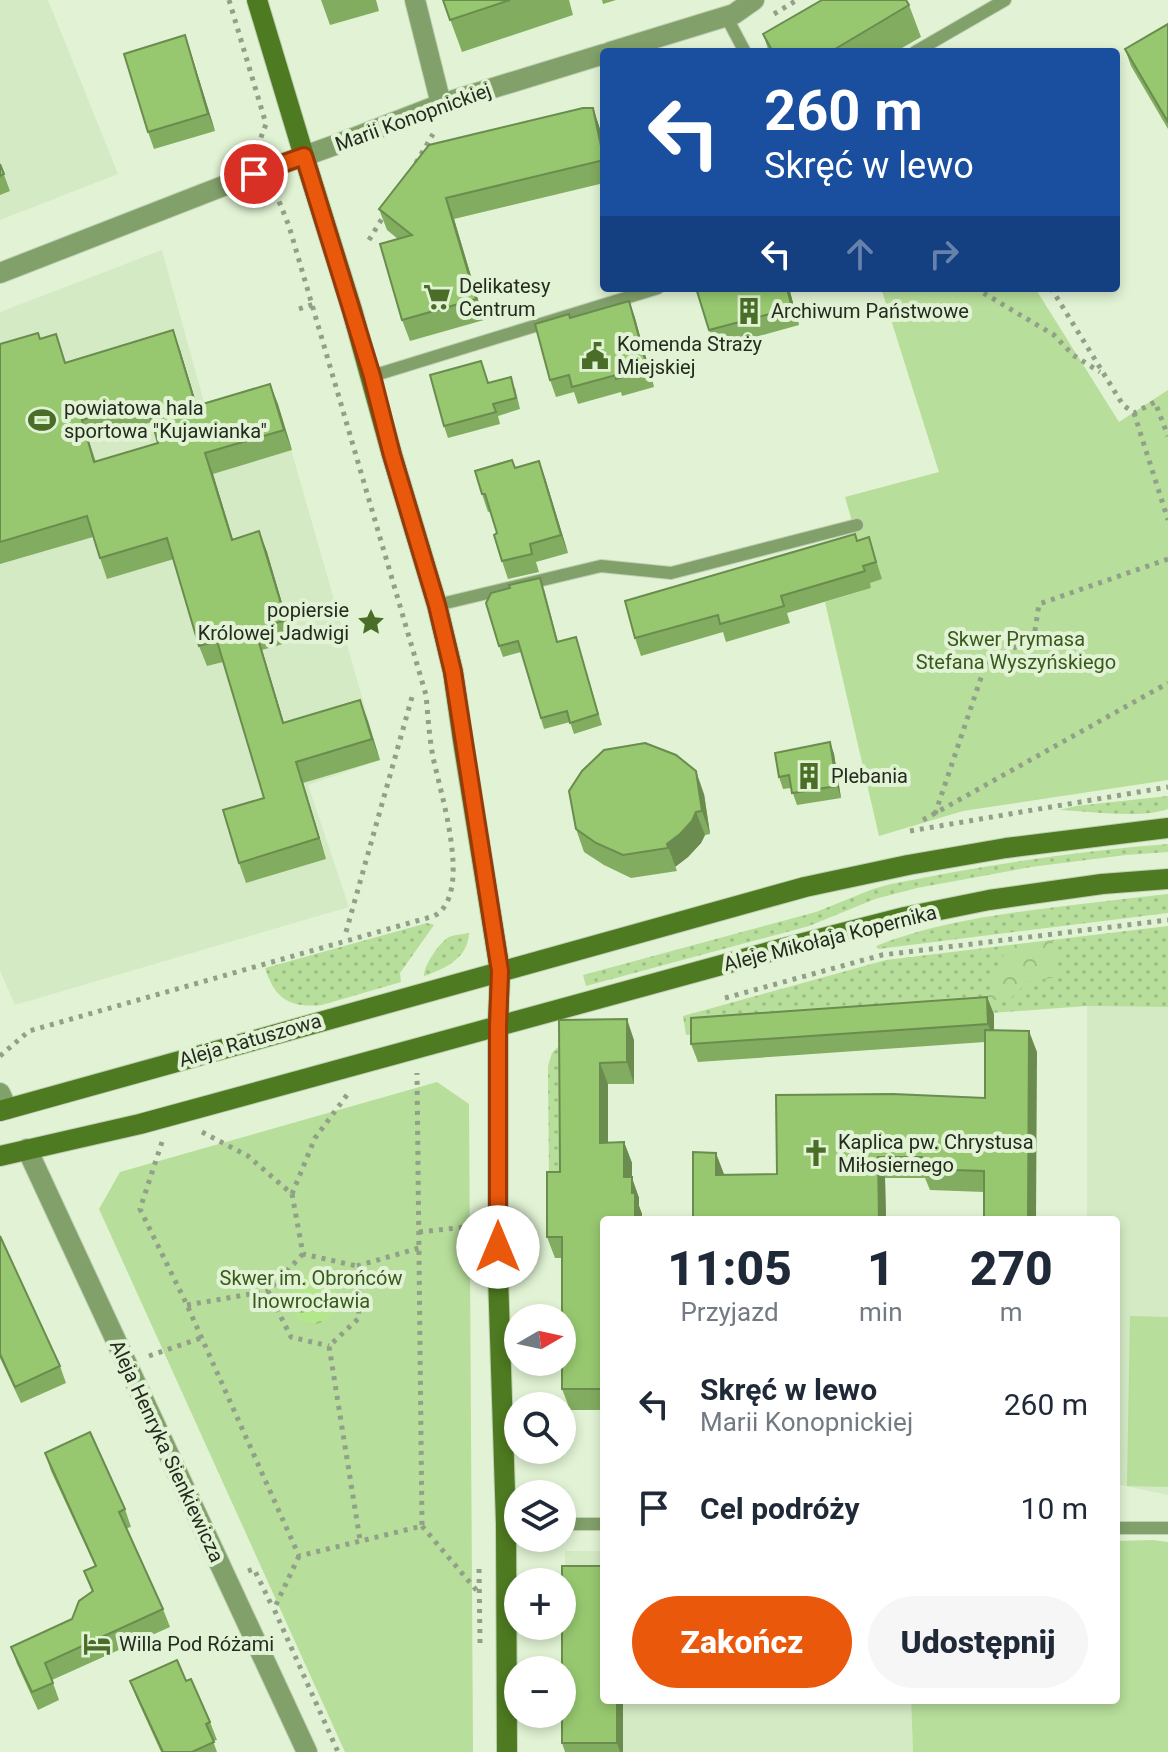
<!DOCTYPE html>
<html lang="pl">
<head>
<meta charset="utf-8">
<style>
	body { margin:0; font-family:Roboto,sans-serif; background:#f6f6f7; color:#1f2937; height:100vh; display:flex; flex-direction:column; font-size:30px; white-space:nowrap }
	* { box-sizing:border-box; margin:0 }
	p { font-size:26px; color:#747a83 }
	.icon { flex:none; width:44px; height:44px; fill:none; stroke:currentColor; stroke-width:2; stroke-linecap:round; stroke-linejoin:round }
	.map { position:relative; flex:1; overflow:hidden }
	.panel { position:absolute; left:600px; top:1216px; width:520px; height:488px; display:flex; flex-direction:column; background:#fff; border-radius:8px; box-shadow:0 4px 12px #0003 }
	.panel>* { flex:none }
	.banner { position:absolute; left:600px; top:48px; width:520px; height:244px; border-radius:8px; box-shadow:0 4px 12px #0003; background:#1a4fa0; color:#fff; overflow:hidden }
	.needle { width:52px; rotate:81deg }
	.controls { position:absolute; left:504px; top:1304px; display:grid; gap:16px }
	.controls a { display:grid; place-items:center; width:72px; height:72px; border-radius:50%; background:#fff; box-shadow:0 4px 12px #0003; font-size:40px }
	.pin { position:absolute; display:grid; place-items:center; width:68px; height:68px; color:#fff; margin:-34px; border:4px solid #fff; border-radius:50%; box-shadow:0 2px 8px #0007 }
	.me { position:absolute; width:88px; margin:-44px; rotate:0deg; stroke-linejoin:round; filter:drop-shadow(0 0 6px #0008) }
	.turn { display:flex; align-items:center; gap:28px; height:168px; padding:0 32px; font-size:36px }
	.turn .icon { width:104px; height:104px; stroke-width:2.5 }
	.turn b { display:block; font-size:56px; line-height:68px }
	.lanes { display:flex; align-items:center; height:76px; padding:0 32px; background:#0003; justify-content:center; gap:40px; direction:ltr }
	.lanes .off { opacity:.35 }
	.eta { display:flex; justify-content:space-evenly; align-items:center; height:136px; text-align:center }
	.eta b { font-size:48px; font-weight:800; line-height:56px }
	.cta { display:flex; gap:16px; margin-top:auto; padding:16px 32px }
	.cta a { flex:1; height:92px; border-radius:48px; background:#ea580c; color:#fff; font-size:32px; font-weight:800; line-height:92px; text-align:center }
	.cta a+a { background:#f6f6f7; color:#1f2937 }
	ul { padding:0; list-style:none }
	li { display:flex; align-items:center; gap:24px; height:104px; padding:0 32px }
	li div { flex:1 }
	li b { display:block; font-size:30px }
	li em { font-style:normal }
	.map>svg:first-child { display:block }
	.built { fill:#d4eac5 }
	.grass { fill:url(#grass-dots) }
	.forest { fill:url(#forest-crowns) }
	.park { fill:#b7de9a }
	.water { fill:url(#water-ripples) }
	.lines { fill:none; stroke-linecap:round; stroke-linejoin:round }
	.lane-casing { stroke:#bfcfb3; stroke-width:14 }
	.street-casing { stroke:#bfcfb3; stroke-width:22 }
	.secondary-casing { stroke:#bfcfb3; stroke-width:22 }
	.path { stroke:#92a089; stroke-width:5; stroke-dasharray:4 6; stroke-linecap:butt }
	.lane { stroke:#81a06a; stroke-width:12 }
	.street { stroke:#81a06a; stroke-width:20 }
	.secondary { stroke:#4e7a21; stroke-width:20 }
	.wall { fill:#82ac5f; fill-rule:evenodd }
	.shaded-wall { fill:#6a8c4e }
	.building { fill:#97c86f; stroke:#6a8c4e; stroke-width:2; fill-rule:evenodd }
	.route-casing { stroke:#983908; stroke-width:20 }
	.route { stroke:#ea580c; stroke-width:14 }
	.labels { text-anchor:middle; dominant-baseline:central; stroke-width:8; stroke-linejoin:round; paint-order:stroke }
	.street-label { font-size:20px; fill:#242b1f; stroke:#e1f3d4 }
	.poi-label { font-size:20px; fill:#242b1f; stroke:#e1f3d4; text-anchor:start }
	.park-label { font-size:20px; fill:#3a591c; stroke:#e1f3d4 }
</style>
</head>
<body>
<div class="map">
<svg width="1168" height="1752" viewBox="0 0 1168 1752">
	<defs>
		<pattern id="grass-dots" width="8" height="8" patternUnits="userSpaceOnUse" patternTransform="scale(2)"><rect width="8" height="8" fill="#b7de9a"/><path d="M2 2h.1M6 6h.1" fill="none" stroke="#9dbf84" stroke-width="1.8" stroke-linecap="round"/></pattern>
		<pattern id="forest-crowns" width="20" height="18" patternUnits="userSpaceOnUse" patternTransform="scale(2)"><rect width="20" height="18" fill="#b7de9a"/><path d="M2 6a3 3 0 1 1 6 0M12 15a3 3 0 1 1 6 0" fill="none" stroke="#9dbf84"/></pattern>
		<pattern id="water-ripples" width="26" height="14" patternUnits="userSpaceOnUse" patternTransform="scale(2)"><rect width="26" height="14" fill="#b4e68c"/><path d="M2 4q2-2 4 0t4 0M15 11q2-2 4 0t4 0" fill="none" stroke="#9bc578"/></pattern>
	</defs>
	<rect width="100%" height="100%" fill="#e1f3d4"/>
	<g class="built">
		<path d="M0 0H48L118 174 0 220Z"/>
		<path d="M162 250 210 424 278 404 380 760 308 785 349 907 15 1005 0 971V312Z"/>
		<path d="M1087 1006 1168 1007V1495L1116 1484V1220H1087Z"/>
		<path d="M565 1551H604V1700H911L913 1752H566Z"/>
	</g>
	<g class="grass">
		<path d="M1168 796V809C1140 819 1090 811 1059 810L1076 806Z"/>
		<path d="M1168 844V852L1126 855 1031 867 917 888 875 899 809 926 586 986 583 975 816 912 873 889 891 884C982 866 1075 851 1168 844Z"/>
		<path d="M1168 894V913L878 949 876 946C926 926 980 917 1033 910 1078 904 1123 899 1168 894Z"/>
		<path d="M427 923 434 925 400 973 401 982 322 1005C289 1008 275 999 265 968Z"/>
		<path d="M1168 926V1007L1087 1006 686 1035 683 1016 886 960Z"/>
		<path d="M469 933C468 958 445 969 424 976 424 965 439 943 449 937 454 935 463 934 469 933Z"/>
		<path d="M560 1045 564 1191 549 1185 548 1066 552 1053Z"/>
	</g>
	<path class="forest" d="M1052 940 1059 977 1029 981 1011 998 986 1001 1007 946Z"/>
	<g class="park">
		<path d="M881 288H1035L1119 422 1168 390V780L963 811 879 836 825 602 871 588 845 497 939 472Z"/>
		<path d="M437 1082 469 1104 473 1752H345L99 1209 120 1172Z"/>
		<path d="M1130 1316 1168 1317V1487L1127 1486Z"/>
		<path d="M1153 1540 1168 1542V1752H913L911 1700H1116V1541Z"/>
	</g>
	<path class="water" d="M308 1275 327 1279 338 1294 334 1313 319 1324 300 1321 289 1305 293 1286Z"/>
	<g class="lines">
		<g class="lane-casing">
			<g id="lane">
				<path d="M726 16 745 52"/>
				<path d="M915 52 1005 0"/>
				<path d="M372 376 658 288"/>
				<path d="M437 605 601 566 671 573 857 525"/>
				<path d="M562 1524H604"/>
				<path d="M1116 1528H1168"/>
			</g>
		</g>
		<g class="street-casing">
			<g id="street">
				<path d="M415 0 441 104"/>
				<path d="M610 52 734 14 754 0"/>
				<path d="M0 273 254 174 335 145 441 104 604 54"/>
				<path d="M0 1093 7 1109"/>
				<path d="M27 1149 307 1752"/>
			</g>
		</g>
		<g class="secondary-casing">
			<g id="secondary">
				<path d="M257 0 304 156 352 310 392 455 437 605 453 672 463 741 500 971 498 1026V1275L506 1524 507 1752"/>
				<path d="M0 1111 805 887 908 865 1006 848 1168 828"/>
				<path d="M0 1156 140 1124 780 949 905 917 989 900 1102 884 1168 879"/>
			</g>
		</g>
		<g class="path">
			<path d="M229 0 266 124 260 140 261 149"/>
			<path d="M774 14 797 0"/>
			<path d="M416 163 433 134"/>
			<path d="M369 240 386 212"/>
			<path d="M975 288 1054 335 1073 355 1100 372"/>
			<path d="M1051 288 1123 405 1134 413 1155 402 1168 436"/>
			<path d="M299 309 317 303"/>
			<path d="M1134 413 1168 520"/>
			<path d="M935 814 986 663 1034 637 1039 604 1168 559"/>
			<path d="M923 820 1168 683"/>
			<path d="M910 831 1168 787"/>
			<path d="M346 932 412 697"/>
			<path d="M725 998 882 955 1168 920"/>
			<path d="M0 1056 29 1031 434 916C474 895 440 792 433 757 429 736 428 716 426 695L289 226 274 189"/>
			<path d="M202 1132 248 1156 292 1194 303 1254 357 1266 359 1318 329 1346 360 1540"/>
			<path d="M162 1142 140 1209 187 1305 299 1556 422 1526 417 1073"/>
			<path d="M292 1194 315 1138 347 1095"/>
			<path d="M419 1232 475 1226"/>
			<path d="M303 1254 268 1291 291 1337 329 1346"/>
			<path d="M357 1266 419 1248"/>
			<path d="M187 1305 268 1291"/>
			<path d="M149 1356 201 1338"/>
			<path d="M422 1526 478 1592"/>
			<path d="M299 1556 274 1609 338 1752"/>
			<path d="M479 1569 480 1643"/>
			<path d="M248 1571 254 1569 273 1608"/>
		</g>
		<use href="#lane" class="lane"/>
		<use href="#street" class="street"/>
		<use href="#secondary" class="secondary"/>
	</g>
	<g class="wall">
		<path d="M321 0H376L379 11 330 25Z"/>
		<path d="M443 0H569L573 15 462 52Z"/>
		<path d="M602 0H616L603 4Z"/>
		<path d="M909 5 921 37 895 52H769L763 34Z"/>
		<path d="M1168 24V129L1131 66 1125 49Z"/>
		<path d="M185 35 215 131 154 149 148 132Z"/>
		<path d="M593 108 600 129 604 145V183L454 219 484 320 410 341 402 320 398 239 387 230 379 209Z"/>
		<path d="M0 164 10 191 0 195Z"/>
		<path d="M789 288 799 325 715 348 709 330Z"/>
		<path d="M629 301 635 318 654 387 622 396 621 392 578 404 574 392 556 397 550 380 570 318Z"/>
		<path d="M38 333 40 339 66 362 180 350 197 406 270 384 292 450 213 474 233 539 259 531 267 552 293 641 262 650 284 723 360 700 380 760 303 783 326 859 246 883 239 863 264 798 223 662 207 666 199 646 174 559 107 579 93 537 0 564V344ZM152 422 158 443 96 462 89 441Z"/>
		<path d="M481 361 488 383 515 388 520 409 498 416 500 424 448 438 444 426Z"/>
		<path d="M515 468 545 478 568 553 536 562 539 572 508 579 502 561 497 533 491 511 488 512 482 494Z"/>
		<path d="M869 537 882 579 870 583 871 588 787 613 790 623 726 642 723 632 641 656 635 638Z"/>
		<path d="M544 589 558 642 576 637 602 725 574 734 570 722 544 729 521 652 503 657 499 646Z"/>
		<path d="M830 742 834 754 841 798 797 805 791 788 783 789 779 777Z"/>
		<path d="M704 794 710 834 705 835 701 843 688 857 675 867 677 871 631 878 604 865 584 852 576 829Z"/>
		<path d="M994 1014V1030L1037 1052 984 1192 930 1190 925 1178H885L886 1220H604V1410H570L562 1389V1258H555L547 1237 560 1172 559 1020 634 1040V1084H608V1142H624L632 1163V1178L639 1198V1206L642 1214V1219H693L724 1174H777L985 1098V1042L698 1062 691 1044Z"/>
		<path d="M0 1236 60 1366 66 1383 21 1403 0 1358Z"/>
		<path d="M45 1453 125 1509 131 1527 127 1528 163 1609 170 1627 52 1680 59 1700 38 1710 17 1664 11 1647 72 1619 92 1592 84 1571 95 1566 51 1471Z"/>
		<path d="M130 1681H186L210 1722 217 1740 213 1741 217 1752H161L137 1699Z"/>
		<path d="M604 1700H623V1752H565L562 1743Z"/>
	</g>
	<g class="shaded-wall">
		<path d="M185 35 191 53 215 131 208 114Z"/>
		<path d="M593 108 600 129 604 145V156Z"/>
		<path d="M446 198 454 219 484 320 476 299Z"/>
		<path d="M787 288H789L799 325 792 308Z"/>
		<path d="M629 301 635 318 654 387 648 370Z"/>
		<path d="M173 330 180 350 203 426 196 406Z"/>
		<path d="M270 384 278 404 292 450 284 430Z"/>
		<path d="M205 453 213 474 239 560 232 540Z"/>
		<path d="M539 461 545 478 568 553 561 535Z"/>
		<path d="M259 531 267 552 293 641 286 620Z"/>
		<path d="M255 629 262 650 290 744 283 723Z"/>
		<path d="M360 700 368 721 380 760 372 739Z"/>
		<path d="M830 742 834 754 841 798 837 786Z"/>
		<path d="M296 762 303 783 326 859 319 838Z"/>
		<path d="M696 771 704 794 710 834 702 811Z"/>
		<path d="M696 812 705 835 701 843 688 857 675 867 677 871 667 844Z"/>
		<path d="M987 997 994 1014V1041L988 1024Z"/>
		<path d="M627 1019 634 1040V1084L627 1062Z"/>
		<path d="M1029 1031 1037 1052 1036 1220H1028Z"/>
		<path d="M600 1063 608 1084V1164L600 1143Z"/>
		<path d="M624 1142 632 1163V1178L639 1198V1206L642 1214V1220H635L624 1177Z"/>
		<path d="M716 1153 724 1174V1196L716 1175Z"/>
		<path d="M878 1157 885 1178 886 1220H879Z"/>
		<path d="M602 1266 604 1270V1348L603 1345Z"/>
		<path d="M617 1700H623V1752H620L617 1743Z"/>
	</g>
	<g class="building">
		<path d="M443 0H510L450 20Z"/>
		<path d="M822 0H906L909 5 830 52H773L763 34Z"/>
		<path d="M1168 24V122L1125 49Z"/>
		<path d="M185 35 208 114 148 132 124 54Z"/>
		<path d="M583 108H593L604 160 446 198 476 299 402 320 380 244 412 235 379 209 429 145Z"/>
		<path d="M0 164 4 174 0 176Z"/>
		<path d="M696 288H787L792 308 709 330Z"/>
		<path d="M629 301 648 370 616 379V375L572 387 569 375 550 380 535 324 569 314 570 318Z"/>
		<path d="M173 330 196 406 270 384 284 430 205 453 232 540 259 531 286 620 255 629 283 723 360 700 372 739 296 762 319 838 239 863 223 810 264 798 217 641 199 646 167 538 100 558 87 516 0 542V344L38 333 40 339 56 334 65 363ZM146 401 158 443 94 462 82 420Z"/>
		<path d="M481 361 488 383 511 377 516 398 493 404 496 412 444 426 430 375Z"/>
		<path d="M512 460 515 468 539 461 561 535 530 544 532 554 502 561 494 535 497 533 485 494H482L475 471Z"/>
		<path d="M855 534 857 541 869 537 876 562 863 566 865 571 781 596 784 606 720 624 718 615 635 638 625 601Z"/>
		<path d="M540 578 557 642 576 637 598 714 570 723 567 711 541 718 518 641 499 646 486 603 491 593 510 588 509 585Z"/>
		<path d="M830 742 837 786 792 793 789 775 779 777 775 753Z"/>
		<path d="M645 743 676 755 696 771 702 811 696 812 692 821 680 834 667 844 668 848 623 855 596 843 576 829 569 791 582 771 604 750Z"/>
		<path d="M987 997 988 1024 691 1044V1018Z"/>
		<path d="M627 1019V1062L600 1063V1143L624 1142V1177H632V1193H635V1219H693V1152L716 1153V1175L777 1174 776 1095 893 1094 985 1098V1030L1029 1031 1028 1220H984V1171L922 1169V1157H878L879 1220H604V1266H602L604 1389H562V1237H547V1172H560L559 1020Z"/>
		<path d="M0 1236 60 1366 15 1387 0 1354Z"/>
		<path d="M90 1432 125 1509 119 1512 163 1609 45 1663 53 1683 32 1692 11 1647 72 1619 79 1601 93 1591 84 1571 96 1566 45 1453Z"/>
		<path d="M562 1566H604V1700H617V1743H562Z"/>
		<path d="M177 1660 186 1681 191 1679 210 1722 206 1724 214 1742 192 1752H163L130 1681Z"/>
	</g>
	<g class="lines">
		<g class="route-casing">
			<path id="route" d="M254 174 304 156 372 376 392 455 437 605 453 672 500 971 498 1026V1247"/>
		</g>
		<use href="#route" class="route"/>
	</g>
	<defs>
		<g id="supermarket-bare" transform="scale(2.16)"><path d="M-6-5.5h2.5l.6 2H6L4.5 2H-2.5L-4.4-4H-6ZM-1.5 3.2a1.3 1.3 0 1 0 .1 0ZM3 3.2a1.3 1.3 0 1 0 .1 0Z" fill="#4a6e28" stroke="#e1f3d4" stroke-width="2.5" paint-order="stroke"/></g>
		<g id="building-bare" transform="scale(2.16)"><path d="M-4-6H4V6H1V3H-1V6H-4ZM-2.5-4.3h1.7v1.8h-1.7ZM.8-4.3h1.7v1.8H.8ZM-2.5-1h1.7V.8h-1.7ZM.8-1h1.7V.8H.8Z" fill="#4a6e28" stroke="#e1f3d4" stroke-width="2.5" paint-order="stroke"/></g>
		<g id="civic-bare" transform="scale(2.16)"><path d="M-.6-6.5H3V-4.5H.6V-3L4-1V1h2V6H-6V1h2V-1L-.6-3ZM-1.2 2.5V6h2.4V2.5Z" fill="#4a6e28" stroke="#e1f3d4" stroke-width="2.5" paint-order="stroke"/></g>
		<g id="stadium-bare" transform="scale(2.16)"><path d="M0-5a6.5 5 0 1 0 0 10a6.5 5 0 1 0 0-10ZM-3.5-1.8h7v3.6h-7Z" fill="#4a6e28" stroke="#e1f3d4" stroke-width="2.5" paint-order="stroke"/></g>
		<g id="sight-bare" transform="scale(2.16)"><path d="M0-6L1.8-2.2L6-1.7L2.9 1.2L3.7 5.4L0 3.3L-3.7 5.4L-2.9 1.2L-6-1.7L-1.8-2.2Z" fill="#4a6e28" stroke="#e1f3d4" stroke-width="2.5" paint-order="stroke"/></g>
		<g id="church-bare" transform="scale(2.16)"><path d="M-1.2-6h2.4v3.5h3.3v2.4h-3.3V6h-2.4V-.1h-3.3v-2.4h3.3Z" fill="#4a6e28" stroke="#e1f3d4" stroke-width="2.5" paint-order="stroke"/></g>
		<g id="hotel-bare" transform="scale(2.16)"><path d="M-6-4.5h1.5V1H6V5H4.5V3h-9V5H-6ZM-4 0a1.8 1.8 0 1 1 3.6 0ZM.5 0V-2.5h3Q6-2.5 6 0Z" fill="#4a6e28" stroke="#e1f3d4" stroke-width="2.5" paint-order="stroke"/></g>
	</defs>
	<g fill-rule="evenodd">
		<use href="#supermarket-bare" x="437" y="297"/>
		<use href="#building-bare" x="749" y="311"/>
		<use href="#civic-bare" x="595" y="356"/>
		<use href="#stadium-bare" x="42" y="420"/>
		<use href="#sight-bare" x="371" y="622"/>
		<use href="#building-bare" x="809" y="776"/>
		<use href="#church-bare" x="816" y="1153"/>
		<use href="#hotel-bare" x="97" y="1644"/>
	</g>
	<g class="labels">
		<g class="street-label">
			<text transform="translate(413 117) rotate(-20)">Marii Konopnickiej</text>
			<text transform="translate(830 938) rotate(-14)">Aleje Mikołaja Kopernika</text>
			<text transform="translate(250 1040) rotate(-16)">Aleja Ratuszowa</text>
			<text transform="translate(167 1451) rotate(65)">Aleja Henryka Sienkiewicza</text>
		</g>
		<g class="poi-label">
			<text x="459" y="286">Delikatesy<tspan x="459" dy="23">Centrum</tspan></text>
			<text x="771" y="311">Archiwum Państwowe</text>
			<text x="617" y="344">Komenda Straży<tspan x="617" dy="23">Miejskiej</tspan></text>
			<text x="64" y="408">powiatowa hala<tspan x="64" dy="23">sportowa "Kujawianka"</tspan></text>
			<text x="349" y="610" text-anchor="end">popiersie<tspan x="349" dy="23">Królowej Jadwigi</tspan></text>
			<text x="831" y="776">Plebania</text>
			<text x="838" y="1142">Kaplica pw. Chrystusa<tspan x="838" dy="23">Miłosiernego</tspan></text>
			<text x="119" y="1644">Willa Pod Różami</text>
		</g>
		<g class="park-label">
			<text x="1016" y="639">Skwer Prymasa<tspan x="1016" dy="23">Stefana Wyszyńskiego</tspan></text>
			<text x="311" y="1278">Skwer im. Obrońców<tspan x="311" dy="23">Inowrocławia</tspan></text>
		</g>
	</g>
</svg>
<div class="controls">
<a><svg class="needle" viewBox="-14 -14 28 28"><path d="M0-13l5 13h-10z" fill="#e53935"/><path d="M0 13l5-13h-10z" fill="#747a83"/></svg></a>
<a><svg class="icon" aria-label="search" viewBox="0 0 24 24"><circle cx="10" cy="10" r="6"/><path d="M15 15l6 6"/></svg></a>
<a><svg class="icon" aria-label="layers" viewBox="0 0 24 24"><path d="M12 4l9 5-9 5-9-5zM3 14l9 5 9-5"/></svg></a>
<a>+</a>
<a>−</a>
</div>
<div class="pin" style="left:254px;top:174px;background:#d93025"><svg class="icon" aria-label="arrive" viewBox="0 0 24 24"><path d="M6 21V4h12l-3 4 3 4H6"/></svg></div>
<svg class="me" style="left:498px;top:1247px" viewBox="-20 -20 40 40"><circle r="19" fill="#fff"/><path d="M0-13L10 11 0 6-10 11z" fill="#ea580c"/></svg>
<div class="banner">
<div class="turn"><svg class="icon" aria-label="left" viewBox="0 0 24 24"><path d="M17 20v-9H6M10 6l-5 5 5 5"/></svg><div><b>260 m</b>Skręć w lewo</div></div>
<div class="lanes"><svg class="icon" aria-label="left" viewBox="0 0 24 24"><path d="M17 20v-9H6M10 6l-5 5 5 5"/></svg><svg class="icon off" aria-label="ahead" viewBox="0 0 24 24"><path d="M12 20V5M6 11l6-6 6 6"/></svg><svg class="icon off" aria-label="right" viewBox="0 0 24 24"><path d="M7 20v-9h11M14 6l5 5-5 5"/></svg></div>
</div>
<section class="panel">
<div class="eta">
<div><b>11:05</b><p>Przyjazd</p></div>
<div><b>1</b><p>min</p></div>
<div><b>270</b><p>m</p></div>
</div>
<ul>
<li><svg class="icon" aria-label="left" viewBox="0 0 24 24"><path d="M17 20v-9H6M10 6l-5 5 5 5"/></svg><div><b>Skręć w lewo</b><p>Marii Konopnickiej</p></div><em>260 m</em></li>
<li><svg class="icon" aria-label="arrive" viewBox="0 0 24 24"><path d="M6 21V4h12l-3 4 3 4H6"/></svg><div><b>Cel podróży</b></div><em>10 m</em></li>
</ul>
<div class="cta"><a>Zakończ</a><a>Udostępnij</a></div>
</section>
</div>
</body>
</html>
